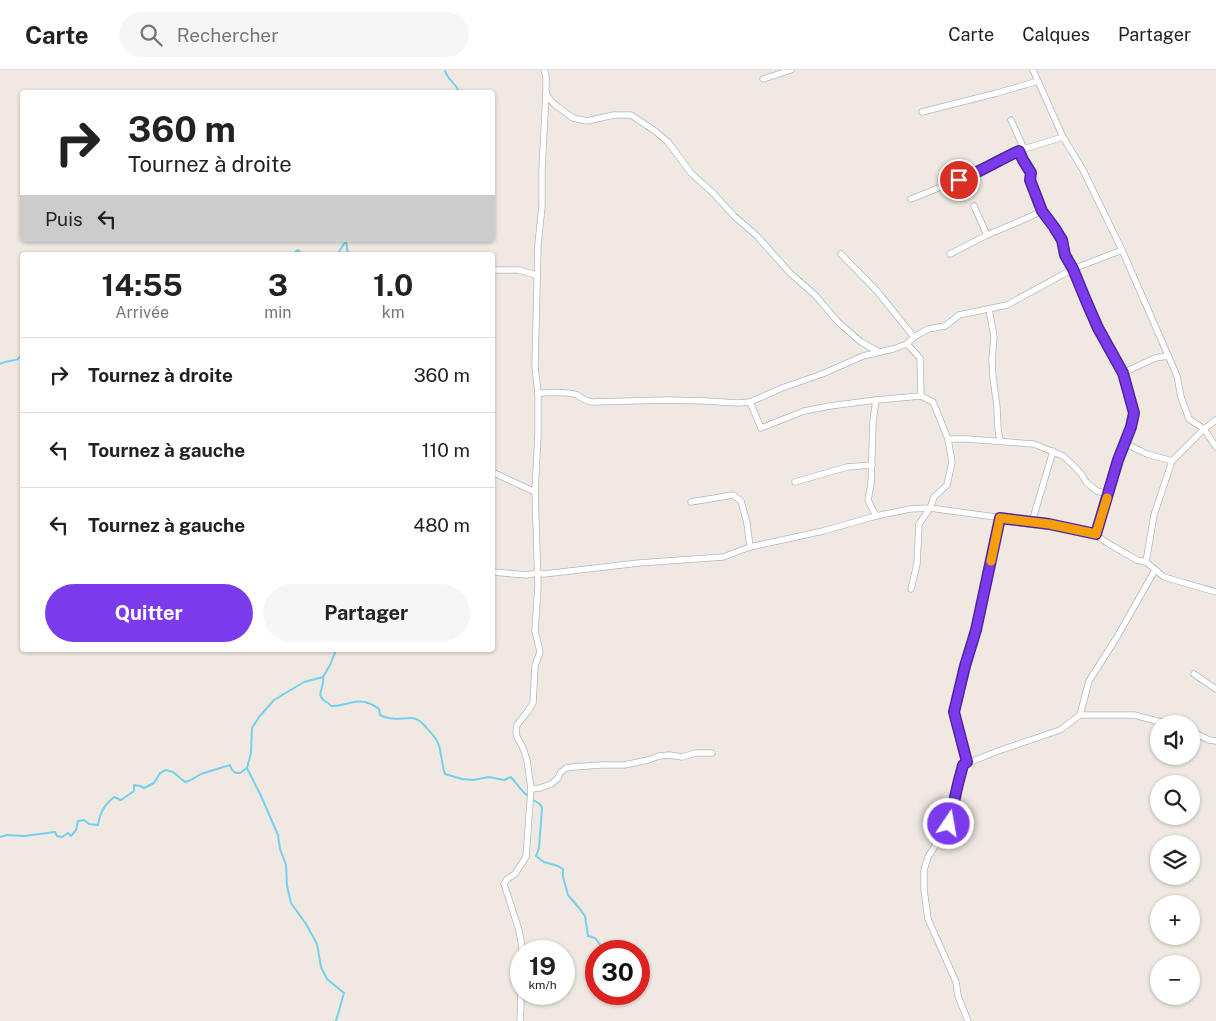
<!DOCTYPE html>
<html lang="fr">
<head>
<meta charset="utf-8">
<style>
	body { margin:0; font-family:"Public Sans",sans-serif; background:#f6f6f6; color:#222; height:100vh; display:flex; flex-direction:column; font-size:19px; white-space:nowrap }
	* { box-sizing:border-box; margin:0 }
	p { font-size:16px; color:#767676 }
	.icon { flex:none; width:28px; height:28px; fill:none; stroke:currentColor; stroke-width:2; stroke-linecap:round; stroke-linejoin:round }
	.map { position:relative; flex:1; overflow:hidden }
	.drawer { position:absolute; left:20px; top:182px; width:475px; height:400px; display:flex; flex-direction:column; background:#fff; border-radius:5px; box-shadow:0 1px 4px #0004 }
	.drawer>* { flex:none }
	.top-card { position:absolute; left:20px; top:20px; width:475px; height:152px; border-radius:5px; box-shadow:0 1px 4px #0004; background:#fff; color:#222; overflow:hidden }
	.tools { position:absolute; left:1150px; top:645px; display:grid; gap:10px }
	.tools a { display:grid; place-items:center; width:50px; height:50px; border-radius:50%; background:#fff; box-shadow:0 1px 4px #0004; font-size:25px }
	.speed { position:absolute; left:510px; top:870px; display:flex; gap:10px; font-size:25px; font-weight:700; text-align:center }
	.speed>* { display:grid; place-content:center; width:65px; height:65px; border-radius:50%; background:#fff; box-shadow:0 1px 4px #0004; line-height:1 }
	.speed small { font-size:12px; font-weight:400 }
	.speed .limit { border:8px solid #d22; background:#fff; color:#111 }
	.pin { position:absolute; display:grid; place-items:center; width:42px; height:42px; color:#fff; margin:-21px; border:2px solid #fff; border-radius:50%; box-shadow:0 1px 5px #0007 }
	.me { position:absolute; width:55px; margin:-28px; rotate:12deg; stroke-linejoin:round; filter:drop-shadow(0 0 4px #0008) }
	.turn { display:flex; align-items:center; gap:18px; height:105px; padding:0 25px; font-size:22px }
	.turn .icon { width:65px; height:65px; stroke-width:2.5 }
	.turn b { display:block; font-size:35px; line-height:42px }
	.then { display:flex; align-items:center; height:48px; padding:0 25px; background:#0003; gap:10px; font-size:19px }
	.eta { display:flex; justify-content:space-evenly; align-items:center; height:85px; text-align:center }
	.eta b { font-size:30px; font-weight:700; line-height:35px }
	.primary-button { display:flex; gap:10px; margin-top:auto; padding:10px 25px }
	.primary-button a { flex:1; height:58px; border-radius:30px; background:#7c3aed; color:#fff; font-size:20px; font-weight:700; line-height:58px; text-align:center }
	.primary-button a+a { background:#f6f6f6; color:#222 }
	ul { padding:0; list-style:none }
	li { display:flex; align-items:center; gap:15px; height:75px; padding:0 25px; border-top:1px solid #e0e0e0 }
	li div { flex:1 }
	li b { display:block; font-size:19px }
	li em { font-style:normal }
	header { display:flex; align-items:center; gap:30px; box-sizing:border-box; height:70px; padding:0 25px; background:#fff; border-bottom:1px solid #e0e0e0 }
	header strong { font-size:24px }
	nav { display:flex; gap:28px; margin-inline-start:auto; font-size:18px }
	.search { width:350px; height:45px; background:#f6f6f6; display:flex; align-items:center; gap:12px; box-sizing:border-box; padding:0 18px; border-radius:28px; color:#767676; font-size:19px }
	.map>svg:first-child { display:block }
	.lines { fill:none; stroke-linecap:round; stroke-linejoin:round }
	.stream { stroke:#75cff0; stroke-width:2 }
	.street-casing { stroke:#b4b7c1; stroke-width:7 }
	.street { stroke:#fff; stroke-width:5.5 }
	.route-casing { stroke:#51269a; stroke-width:12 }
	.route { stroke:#7c3aed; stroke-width:9 }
	.slow { stroke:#f59e0b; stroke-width:9 }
</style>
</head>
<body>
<header>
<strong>Carte</strong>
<div class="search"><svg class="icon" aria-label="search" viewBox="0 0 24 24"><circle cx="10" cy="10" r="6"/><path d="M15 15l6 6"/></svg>Rechercher</div>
<nav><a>Carte</a><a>Calques</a><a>Partager</a></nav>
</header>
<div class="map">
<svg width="1216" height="951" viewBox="0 0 1216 951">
	<rect width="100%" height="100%" fill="#efe9e1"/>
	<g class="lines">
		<g class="stream">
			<path d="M445 0C446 9 457 14 459 22"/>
			<path d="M346 170 348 185"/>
			<path d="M291 185 298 180 303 185"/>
			<path d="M338 185 340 180 346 171"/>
			<path d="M0 294C10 288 17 294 22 284"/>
			<path d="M336 580 330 595 323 607 304 612 274 630 259 647 252 658 251 683 247 698 261 726 278 765 280 779 286 795 287 816 291 833 306 854 317 874 321 897 327 909 344 923 336 951"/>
			<path d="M323 607C325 615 318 622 321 627 323 631 328 632 331 636 343 637 357 628 368 633 372 634 376 637 379 639L380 645C391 651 400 648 411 648 417 648 420 651 424 655 434 666 439 670 441 685 443 693 442 696 445 704L462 709 473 710 489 707 504 710 511 707C517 714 521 721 529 727"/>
			<path d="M533 730 540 734 542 738 539 778 536 786 544 792 558 796 563 799V807L568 825 579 838 585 846 588 866 595 868 601 876 612 881"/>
			<path d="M0 767 7 765 24 766 55 762 57 766 62 767 68 763 71 766 76 760 78 751 84 750 89 754 98 755C100 743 104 735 114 727L121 730 134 721V715L140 716 144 718 154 713 160 703 166 700 173 702 185 712 191 710 201 704 230 695 232 700 236 703H240L247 698"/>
		</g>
		<g class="street-casing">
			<g id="street">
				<path d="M544 0 546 6V23L548 27 554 34 573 48 587 51 614 45H631L655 61 668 72 691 103 714 124 734 146 757 166 790 203 815 225 838 252 861 272 879 282"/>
				<path d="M1033 0 1063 67 1083 100 1122 180 1177 306 1181 327 1189 349 1204 359 1216 377"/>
				<path d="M763 9 791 0"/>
				<path d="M922 42 997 23 1038 11"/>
				<path d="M1011 50 1024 79"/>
				<path d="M1019 81 1023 90 1031 103 1030 109 1042 141 1054 157 1062 170 1065 185 1073 199 1087 233 1098 258 1123 303 1134 343 1131 357 1113 408 1096 465"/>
				<path d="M911 129 983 100 999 90 1024 79 1063 67"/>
				<path d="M974 136 987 165"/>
				<path d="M841 184 877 221 914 267"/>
				<path d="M950 184 987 165 1025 149 1042 141"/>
				<path d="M492 200H519L536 205"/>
				<path d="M989 239 994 267 992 289 993 307 997 337 998 359 1000 371"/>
				<path d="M907 274 920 288 921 326"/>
				<path d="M1123 303 1155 288 1168 286"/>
				<path d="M538 323C549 323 568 321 577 325 584 329 583 330 592 332L667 330 706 331 738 333 750 332 782 318 822 304 863 286 893 279 907 274 914 267 928 259 945 256 959 245 1007 235 1073 199 1122 180"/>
				<path d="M876 330 873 351 871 414 868 430 876 446"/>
				<path d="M750 332 761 358 804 341 830 336 876 330 921 326 933 332 948 369 952 392 947 415 934 427 930 438 919 454 917 494 911 519"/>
				<path d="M948 369H967L1034 374 1063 386 1073 395 1082 405 1086 412 1097 421 1108 424"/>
				<path d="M1124 373 1147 384 1172 391"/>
				<path d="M492 402 535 422"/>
				<path d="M795 412 847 397 872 395"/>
				<path d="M691 432 733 425 741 431 747 453 750 477"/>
				<path d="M1032 452 1053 381"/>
				<path d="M1146 492 1154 445 1172 391 1204 359 1216 350"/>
				<path d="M492 502 527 505 536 503 544 504 639 493 723 487 750 477 823 461 876 446 910 439 930 438 1032 452 1049 454 1096 465 1109 474 1137 490 1146 492 1164 507 1216 522"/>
				<path d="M1194 604 1216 619"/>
				<path d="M1080 645 1089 611 1117 567 1155 500"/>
				<path d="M1191 661 1209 670 1216 671"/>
				<path d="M967 693 955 642 965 596 976 560 1000 448"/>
				<path d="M531 719 540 718 551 714 558 708 560 703 566 698 573 697 601 695H624L648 690 659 686 669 685 682 687 696 683H712"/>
				<path d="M520 951 521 934 519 905 522 877 519 860 504 814 507 809 515 804 526 787 531 719 527 690 523 678 517 667 516 662 517 655 528 641 533 633 535 596 540 582 535 561 538 515 535 422 538 364V323L535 296 538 174 542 136V99L546 23"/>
				<path d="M968 951 958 926 956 912 928 849 924 820V800L928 787 949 754 957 715 963 695 998 681 1060 660 1080 645H1134L1169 654"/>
			</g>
		</g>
		<use href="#street" class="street"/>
	</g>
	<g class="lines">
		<g class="route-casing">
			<path id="route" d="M949 754 958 714 963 695 967 692 954 642 965 596 976 560 1000 448 1049 454 1096 464 1118 390 1131 357 1134 343 1123 303 1098 258 1087 233 1073 199 1065 185 1062 170 1054 157 1042 141 1030 110 1031 103 1023 90 1019 81C999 90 980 102 959 110"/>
		</g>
		<use href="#route" class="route"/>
		<path class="slow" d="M991 491 1000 448 1049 454 1096 464 1107 428"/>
	</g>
</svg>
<div class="tools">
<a><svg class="icon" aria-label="sound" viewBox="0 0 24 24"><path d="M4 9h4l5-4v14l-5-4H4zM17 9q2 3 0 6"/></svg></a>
<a><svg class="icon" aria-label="search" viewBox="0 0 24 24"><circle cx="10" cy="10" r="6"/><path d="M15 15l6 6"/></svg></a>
<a><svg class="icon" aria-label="layers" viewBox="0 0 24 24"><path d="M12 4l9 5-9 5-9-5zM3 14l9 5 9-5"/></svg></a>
<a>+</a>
<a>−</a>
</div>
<div class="speed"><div>19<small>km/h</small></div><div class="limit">30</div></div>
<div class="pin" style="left:959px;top:110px;background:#d93025"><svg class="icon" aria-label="arrive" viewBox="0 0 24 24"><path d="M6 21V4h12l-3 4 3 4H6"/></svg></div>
<svg class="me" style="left:949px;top:754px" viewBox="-20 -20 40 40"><circle r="17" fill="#7c3aed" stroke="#fff" stroke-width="3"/><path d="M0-11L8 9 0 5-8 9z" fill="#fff"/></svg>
<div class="top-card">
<div class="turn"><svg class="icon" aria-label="right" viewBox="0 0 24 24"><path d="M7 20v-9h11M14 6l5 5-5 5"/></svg><div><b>360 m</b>Tournez à droite</div></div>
<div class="then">Puis<svg class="icon" aria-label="left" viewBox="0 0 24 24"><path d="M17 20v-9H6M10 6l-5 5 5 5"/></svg></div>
</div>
<section class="drawer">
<div class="eta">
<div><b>14:55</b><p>Arrivée</p></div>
<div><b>3</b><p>min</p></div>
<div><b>1.0</b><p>km</p></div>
</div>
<ul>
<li><svg class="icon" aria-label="right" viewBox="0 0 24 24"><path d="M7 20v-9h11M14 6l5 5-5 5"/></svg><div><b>Tournez à droite</b></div><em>360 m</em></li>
<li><svg class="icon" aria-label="left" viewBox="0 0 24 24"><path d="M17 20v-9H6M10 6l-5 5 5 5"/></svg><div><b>Tournez à gauche</b></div><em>110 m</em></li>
<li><svg class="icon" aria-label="left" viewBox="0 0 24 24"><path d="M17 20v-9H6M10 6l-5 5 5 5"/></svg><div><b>Tournez à gauche</b></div><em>480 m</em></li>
</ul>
<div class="primary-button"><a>Quitter</a><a>Partager</a></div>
</section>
</div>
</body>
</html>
